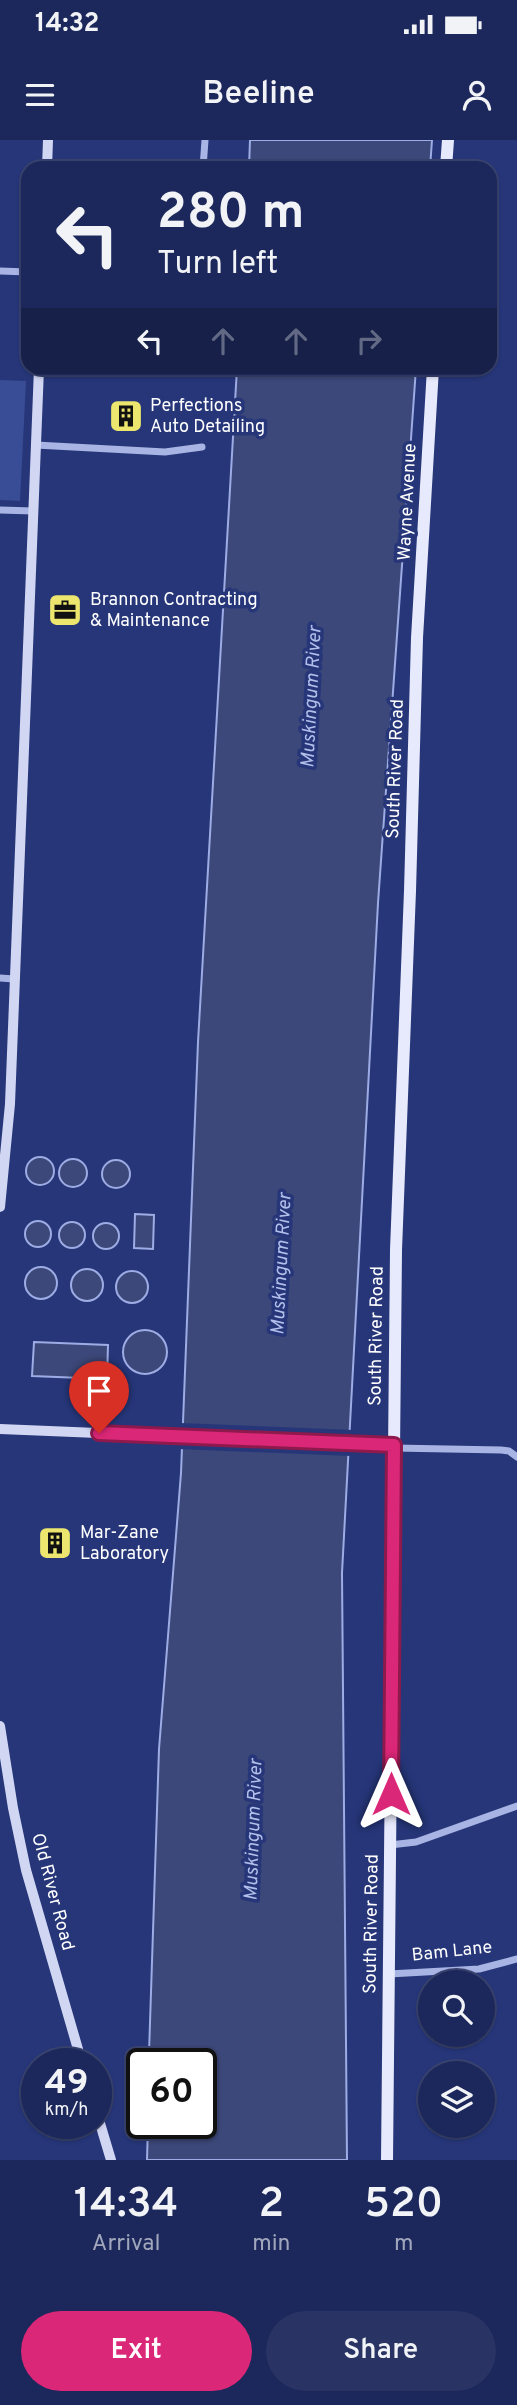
<!DOCTYPE html>
<html lang="en">
<head>
<meta charset="utf-8">
<style>
	body { margin:0; font-family:Overpass,sans-serif; background:#293464; color:#f1f3f6; height:100vh; display:flex; flex-direction:column; font-size:26px; white-space:nowrap }
	* { box-sizing:border-box; margin:0 }
	p { font-size:23px; color:#a0a6bb }
	.icon { flex:none; width:38px; height:38px; fill:none; stroke:currentColor; stroke-width:2; stroke-linecap:round; stroke-linejoin:round }
	.map { position:relative; height:2020px; overflow:hidden }
	.sheet { display:flex; flex-direction:column; background:#1c285b; flex:1 }
	.sheet>* { flex:none }
	.hud { position:absolute; left:21px; top:21px; width:476px; height:214px; border-radius:21px; box-shadow:0 2px 5px #0004,0 0 0 2px #3a4471; background:#1c285b; color:#f1f3f6; overflow:hidden }
	.tools { position:absolute; left:418px; top:1830px; display:grid; gap:14px }
	.tools a { display:grid; place-items:center; width:77px; height:77px; border-radius:50%; background:#1c285b; box-shadow:0 2px 5px #0004,0 0 0 2px #3a4471; font-size:35px }
	.speed { position:absolute; left:21px; top:1908px; display:flex; gap:14px; font-size:35px; font-weight:700; text-align:center }
	.speed>* { display:grid; place-content:center; width:91px; height:91px; border-radius:50%; background:#1c285b; box-shadow:0 2px 5px #0004,0 0 0 2px #3a4471; line-height:1 }
	.speed small { font-size:18px; font-weight:400 }
	.speed .limit { border:4px solid #111; border-radius:10px; background:#fff; color:#111 }
	.pin { position:absolute; display:grid; place-items:center; width:60px; height:60px; color:#fff; margin:-72px -30px; border-radius:50% 50% 50% 0; rotate:-45deg; box-shadow:0 0 7px #0007 }
	.pin .icon { rotate:45deg }
	.me { position:absolute; width:77px; margin:-38px; rotate:0deg; stroke-linejoin:round; filter:drop-shadow(0 0 5px #0008) }
	.turn { display:flex; align-items:center; gap:24px; height:147px; padding:0 21px; font-size:32px }
	.turn .icon { width:91px; height:91px; stroke-width:2.5 }
	.turn b { display:block; font-size:49px; line-height:60px }
	.lanes { display:flex; align-items:center; height:66px; padding:0 21px; background:#0003; justify-content:center; gap:35px; direction:ltr }
	.lanes .off { opacity:.35 }
	.eta { display:flex; justify-content:space-evenly; align-items:center; height:119px; text-align:center }
	.eta b { font-size:42px; font-weight:600; line-height:49px }
	.cta { display:flex; gap:14px; margin-top:auto; padding:14px 21px }
	.cta a { flex:1; height:80px; border-radius:42px; background:#db2777; color:#fff; font-size:28px; font-weight:600; line-height:80px; text-align:center }
	.cta a+a { background:#293464; color:#f1f3f6 }
	.status { display:flex; justify-content:space-between; align-items:center; height:49px; padding:0 35px; background:#1c285b; direction:ltr }
	.status svg { height:19px; fill:currentColor }
	header { display:flex; justify-content:space-between; align-items:center; height:91px; padding:0 21px; background:#1c285b; font-size:32px; font-weight:600 }
	.map>svg:first-child { display:block }
	.green { fill:#394d96 }
	.water { fill:#3c4879; stroke:#9dace4; stroke-width:2 }
	.pier { fill:#263679 }
	.lines { fill:none; stroke-linecap:round; stroke-linejoin:round }
	.street { stroke:#a8b4e3; stroke-width:7 }
	.secondary { stroke:#d1d7f3; stroke-width:10 }
	.primary { stroke:#e7eafc; stroke-width:12 }
	.route-casing { stroke:#8e194d; stroke-width:18 }
	.route { stroke:#db2777; stroke-width:12 }
	.labels { text-anchor:middle; dominant-baseline:central; stroke-width:7; stroke-linejoin:round; paint-order:stroke }
	.poi-label { font-size:18px; fill:#fff; stroke:#263679; text-anchor:start }
	.street-label { font-size:18px; fill:#fff; stroke:#263679 }
	.water-label { font-size:19px; font-style:italic; fill:#b3bfeb; stroke:#263679 }
</style>
</head>
<body>
<div class="status"><b>14:32</b><svg viewBox="0 0 49 12"><path d="M0 12V9h3v3zM5 12V6h3v6zM10 12V3h3v9zM15 12V0h3v12zM26 1h20v11H26zM47 4h2v5h-2z"/></svg></div>
<header><svg class="icon" aria-label="menu" viewBox="0 0 24 24"><path d="M4 6h16M4 12h16M4 18h16"/></svg>Beeline<svg class="icon" aria-label="person" viewBox="0 0 24 24"><circle cx="12" cy="8" r="4"/><path d="M4 21q1-7 8-7t8 7"/></svg></header>
<div class="map">
<svg width="517" height="2020" viewBox="0 0 517 2020">
	<rect width="100%" height="100%" fill="#263679"/>
	<path class="green" d="M0 240 26 241 20 361 0 360Z"/>
	<g class="water">
		<path d="M250 0H432L430 28H249Z"/>
		<path d="M237 228H416L378 763 342 1433 347 2020H147L148 1983H201V1923H149V1913L159 1609 181 1333 198 902Z"/>
		<circle cx="40" cy="1031" r="14"/>
		<circle cx="73" cy="1033" r="14"/>
		<circle cx="116" cy="1034" r="14"/>
		<path d="M135 1074 154 1075 153 1109 134 1108Z"/>
		<circle cx="38" cy="1094" r="13"/>
		<circle cx="72" cy="1095" r="13"/>
		<circle cx="106" cy="1096" r="13"/>
		<circle cx="41" cy="1143" r="16"/>
		<circle cx="87" cy="1145" r="16"/>
		<circle cx="132" cy="1147" r="16"/>
		<circle cx="145" cy="1212" r="22"/>
		<path d="M34 1202 108 1205 107 1239 32 1236Z"/>
	</g>
	<path class="pier" d="M180 1283 353 1290 351 1316 178 1309Z"/>
	<g class="lines">
		<g class="street">
			<path d="M203 28 205 0"/>
			<path d="M0 131 28 132"/>
			<path d="M36 305 165 312 202 307"/>
			<path d="M0 370 33 371"/>
			<path d="M0 838 14 839"/>
			<path d="M394 1308 501 1310 509 1311 517 1317"/>
			<path d="M390 1705 416 1702 517 1666"/>
			<path d="M389 1834 479 1829 517 1819"/>
		</g>
		<g class="secondary">
			<path d="M47 28 48 0"/>
			<path d="M0 1067 10 964 39 228"/>
			<path d="M0 1289 394 1305"/>
			<path d="M0 1586 13 1668 26 1730 82 1923"/>
			<path d="M96 1970 111 2020"/>
		</g>
		<g class="primary">
			<path d="M446 28 448 0"/>
			<path d="M387 2020 396 1110 410 751 417 498 433 228"/>
		</g>
	</g>
	<g class="lines">
		<g class="route-casing">
			<path id="route" d="M99 1293 394 1305 391 1654"/>
		</g>
		<use href="#route" class="route"/>
	</g>
	<defs>
		<g id="building-square" transform="scale(1.75)"><rect x="-9" y="-9" width="18" height="18" rx="4" fill="#ece66e" stroke="#263679"/><path d="M-4-6H4V6H1V3H-1V6H-4ZM-2.5-4.3h1.7v1.8h-1.7ZM.8-4.3h1.7v1.8H.8ZM-2.5-1h1.7V.8h-1.7ZM.8-1h1.7V.8H.8Z" fill="#111"/></g>
		<g id="office-square" transform="scale(1.75)"><rect x="-9" y="-9" width="18" height="18" rx="4" fill="#ece66e" stroke="#263679"/><path d="M-6-3h4V-5.5h4V-3h4V5H-6ZM-1-4.5V-3h2v-1.5ZM-6 0V1H6V0Z" fill="#111"/></g>
	</defs>
	<g fill-rule="evenodd">
		<use href="#building-square" x="126" y="276"/>
		<use href="#office-square" x="65" y="470"/>
		<use href="#building-square" x="55" y="1403"/>
	</g>
	<g class="labels">
		<g class="poi-label">
			<text x="150" y="266">Perfections<tspan x="150" dy="21">Auto Detailing</tspan></text>
			<text x="90" y="460">Brannon Contracting<tspan x="90" dy="21">&amp; Maintenance</tspan></text>
			<text x="80" y="1393">Mar-Zane<tspan x="80" dy="21">Laboratory</tspan></text>
		</g>
		<g class="street-label">
			<text transform="translate(408 362) rotate(-87)">Wayne Avenue</text>
			<text transform="translate(396 629) rotate(-88)">South River Road</text>
			<text transform="translate(377 1196) rotate(-89)">South River Road</text>
			<text transform="translate(52 1752) rotate(75)">Old River Road</text>
			<text transform="translate(372 1784) rotate(-89)">South River Road</text>
			<text transform="translate(452 1812) rotate(-6)">Bam Lane</text>
		</g>
		<g class="water-label">
			<text transform="translate(312 557) rotate(-87)">Muskingum River</text>
			<text transform="translate(282 1124) rotate(-87)">Muskingum River</text>
			<text transform="translate(254 1690) rotate(-88)">Muskingum River</text>
		</g>
	</g>
</svg>
<div class="tools">
<a><svg class="icon" aria-label="search" viewBox="0 0 24 24"><circle cx="10" cy="10" r="6"/><path d="M15 15l6 6"/></svg></a>
<a><svg class="icon" aria-label="layers" viewBox="0 0 24 24"><path d="M12 4l9 5-9 5-9-5zM3 14l9 5 9-5"/></svg></a>
</div>
<div class="speed"><div>49<small>km/h</small></div><div class="limit">60</div></div>
<div class="pin" style="left:99px;top:1293px;background:#d93025"><svg class="icon" aria-label="arrive" viewBox="0 0 24 24"><path d="M6 21V4h12l-3 4 3 4H6"/></svg></div>
<svg class="me" style="left:391px;top:1654px" viewBox="-20 -20 40 40"><path d="M0-17L14 15 0 8-14 15z" fill="#db2777" stroke="#fff" stroke-width="4"/></svg>
<div class="hud">
<div class="turn"><svg class="icon" aria-label="left" viewBox="0 0 24 24"><path d="M17 20v-9H6M10 6l-5 5 5 5"/></svg><div><b>280 m</b>Turn left</div></div>
<div class="lanes"><svg class="icon" aria-label="left" viewBox="0 0 24 24"><path d="M17 20v-9H6M10 6l-5 5 5 5"/></svg><svg class="icon off" aria-label="ahead" viewBox="0 0 24 24"><path d="M12 20V5M6 11l6-6 6 6"/></svg><svg class="icon off" aria-label="ahead" viewBox="0 0 24 24"><path d="M12 20V5M6 11l6-6 6 6"/></svg><svg class="icon off" aria-label="right" viewBox="0 0 24 24"><path d="M7 20v-9h11M14 6l5 5-5 5"/></svg></div>
</div>
</div>
<section class="sheet">
<div class="eta">
<div><b>14:34</b><p>Arrival</p></div>
<div><b>2</b><p>min</p></div>
<div><b>520</b><p>m</p></div>
</div>
<div class="cta"><a>Exit</a><a>Share</a></div>
</section>
</body>
</html>
